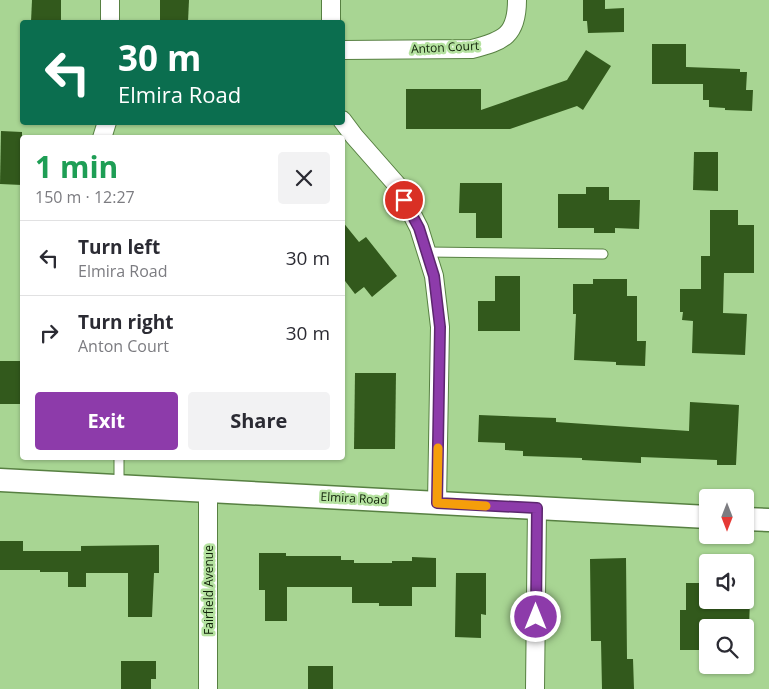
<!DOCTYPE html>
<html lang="en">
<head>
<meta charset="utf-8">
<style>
	body { margin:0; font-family:"Open Sans",sans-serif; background:#f2f2f3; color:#2b2b33; height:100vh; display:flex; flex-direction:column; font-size:19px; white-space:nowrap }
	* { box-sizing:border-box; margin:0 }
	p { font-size:16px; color:#7c7c81 }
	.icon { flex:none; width:28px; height:28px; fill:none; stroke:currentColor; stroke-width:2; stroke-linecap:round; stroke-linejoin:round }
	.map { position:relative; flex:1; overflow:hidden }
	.drawer { position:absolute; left:20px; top:135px; width:325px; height:325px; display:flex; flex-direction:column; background:#fff; border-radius:5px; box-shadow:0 1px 4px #0004 }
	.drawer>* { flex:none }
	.banner { position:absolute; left:20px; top:20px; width:325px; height:105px; border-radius:5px; box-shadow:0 1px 4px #0004; background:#0b6e4f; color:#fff; overflow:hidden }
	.needle { width:32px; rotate:180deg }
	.fabs { position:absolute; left:699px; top:489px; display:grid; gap:10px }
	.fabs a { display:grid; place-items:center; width:55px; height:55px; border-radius:5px; background:#fff; box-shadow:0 1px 4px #0004; font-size:25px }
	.pin { position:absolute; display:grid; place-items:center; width:42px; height:42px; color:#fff; margin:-21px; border:2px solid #fff; border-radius:50%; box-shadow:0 1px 5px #0007 }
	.me { position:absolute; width:55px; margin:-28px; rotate:0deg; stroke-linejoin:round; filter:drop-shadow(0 0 4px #0008) }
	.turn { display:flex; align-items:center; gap:18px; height:105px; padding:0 15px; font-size:22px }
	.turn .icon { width:65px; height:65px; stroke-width:2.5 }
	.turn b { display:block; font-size:35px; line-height:42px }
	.round { display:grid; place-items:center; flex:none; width:52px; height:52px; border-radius:5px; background:#f2f2f3 }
	.head { display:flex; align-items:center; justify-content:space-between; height:85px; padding:0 15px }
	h1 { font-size:30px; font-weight:700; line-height:38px; color:#1e9e55 }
	.primary-button { display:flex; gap:10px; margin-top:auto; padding:10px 15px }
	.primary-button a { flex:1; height:58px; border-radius:5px; background:#8d3baa; color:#fff; font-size:20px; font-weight:700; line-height:58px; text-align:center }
	.primary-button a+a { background:#f2f2f3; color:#2b2b33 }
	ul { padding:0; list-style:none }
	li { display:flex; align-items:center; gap:15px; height:75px; padding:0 15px; border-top:1px solid #e1e1e2 }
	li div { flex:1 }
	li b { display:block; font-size:19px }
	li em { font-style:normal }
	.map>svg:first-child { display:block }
	.building { fill:#32591c }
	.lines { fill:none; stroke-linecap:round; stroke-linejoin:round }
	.service-casing { stroke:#578042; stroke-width:11 }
	.minor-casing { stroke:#578042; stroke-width:20 }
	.tertiary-casing { stroke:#578042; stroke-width:25 }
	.service { stroke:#fff; stroke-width:9 }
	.minor { stroke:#fff; stroke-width:18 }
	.tertiary { stroke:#fff; stroke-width:22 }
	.route-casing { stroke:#5c266e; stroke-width:12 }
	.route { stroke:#8d3baa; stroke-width:9 }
	.slow { stroke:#f59e0b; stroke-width:9 }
	.labels { text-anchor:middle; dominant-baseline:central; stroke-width:5; stroke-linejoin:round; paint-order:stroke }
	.street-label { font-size:12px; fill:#0f2007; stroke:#b5e2a0 }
</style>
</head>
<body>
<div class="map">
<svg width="769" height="689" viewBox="0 0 769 689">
	<rect width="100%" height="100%" fill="#a8d593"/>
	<g class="building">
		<path d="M32 0H61V22H31Z"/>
		<path d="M160 0H189L188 22H160Z"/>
		<path d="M583 0H605V9L624 8V32L588 33 587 21H583Z"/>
		<path d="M652 44H686V67L740 69V72H747L746 90H753L752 111 725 110V108L709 107V100H703V84H652Z"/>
		<path d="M586 50 611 66 583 110 577 106 510 129H406V89H481V110L567 80Z"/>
		<path d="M1 131 22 132V185L0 184Z"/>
		<path d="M694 152H718V191L693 190Z"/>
		<path d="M460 183H502V238H476V213H459Z"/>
		<path d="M586 187H609V200H640L639 229 615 228V233H594V228H558V194H586Z"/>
		<path d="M710 210H738V225H754V273H724L723 313 747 314 745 355 692 353 693 321 682 320 683 312H680V289H701V256H710Z"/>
		<path d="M342 221 359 242 366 237 397 276 372 297 364 287 355 294 342 277Z"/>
		<path d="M495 276H520V331H478V301H495Z"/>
		<path d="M593 279H627V296H637V341H646L645 366 616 365V362L574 360 576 314H573V284H593Z"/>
		<rect x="0" y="361" width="22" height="43"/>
		<path d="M355 373H396L395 449H354Z"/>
		<path d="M690 402 739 405 736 465H717V460L641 457V463L582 460V458L523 456V451L505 450V443L478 442 479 415 556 418V422L689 431Z"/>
		<path d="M0 541H23V551H81V546L159 545V573H154L152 617H128V573H86V587H68V572H40V570H0Z"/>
		<path d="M259 553H286V556H341V560H354V563H392V561H412V557L436 558V587H412V606H379V603H352V587H287V621H265V590H259Z"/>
		<path d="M626 558 627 659H633L634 689H602L601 641H591L590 559Z"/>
		<path d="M456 573H486V615L481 614V638L455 637Z"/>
		<path d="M686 583H708V600H750L749 627 708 628V650H680V610H686Z"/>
		<path d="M121 661H156V679H151V689H121Z"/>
		<rect x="308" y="666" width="25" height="23"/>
	</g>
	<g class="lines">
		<g class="service-casing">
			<g id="service">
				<path d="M427 252 603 254"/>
				<path d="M119 458V485"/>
			</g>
		</g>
		<g class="minor-casing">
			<g id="minor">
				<path d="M110 22V0"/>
				<path d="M331 22V0"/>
				<path d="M342 50 472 49C504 41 517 35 517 0"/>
				<path d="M342 120 354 136 397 185 419 228 434 276 440 327 437 503"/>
				<path d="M102 138 107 122"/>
				<path d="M208 490V689"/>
				<path d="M535 689 537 508"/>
			</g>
		</g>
		<g class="tertiary-casing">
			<g id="tertiary">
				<path d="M0 480 708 517"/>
				<path d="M745 519 769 520"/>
			</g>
		</g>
		<use href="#service" class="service"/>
		<use href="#minor" class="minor"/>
		<use href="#tertiary" class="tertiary"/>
	</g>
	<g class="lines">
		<g class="route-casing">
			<path id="route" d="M404 200 419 228 434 276 440 327 437 503 537 508 536 617"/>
		</g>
		<use href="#route" class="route"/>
		<path class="slow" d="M438 448 437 503 486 506"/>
	</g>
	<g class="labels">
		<g class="street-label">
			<text transform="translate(445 47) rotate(-3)">Anton Court</text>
			<text transform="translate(354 498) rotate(3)">Elmira Road</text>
			<text transform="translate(208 590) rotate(-90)">Fairfield Avenue</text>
		</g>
	</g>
</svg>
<div class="fabs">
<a><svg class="needle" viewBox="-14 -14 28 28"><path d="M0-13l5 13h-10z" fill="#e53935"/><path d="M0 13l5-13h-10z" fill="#7c7c81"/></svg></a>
<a><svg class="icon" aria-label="sound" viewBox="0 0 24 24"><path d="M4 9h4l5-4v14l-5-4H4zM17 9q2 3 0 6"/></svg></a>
<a><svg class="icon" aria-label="search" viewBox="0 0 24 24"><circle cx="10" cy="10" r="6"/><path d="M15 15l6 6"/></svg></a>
</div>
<div class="pin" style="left:404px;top:200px;background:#d93025"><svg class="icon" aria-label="arrive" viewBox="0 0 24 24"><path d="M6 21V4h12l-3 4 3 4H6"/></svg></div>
<svg class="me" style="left:536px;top:617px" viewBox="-20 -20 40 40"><circle r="17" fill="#8d3baa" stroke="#fff" stroke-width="3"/><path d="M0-11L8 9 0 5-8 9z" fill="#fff"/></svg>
<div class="banner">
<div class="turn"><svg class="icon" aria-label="left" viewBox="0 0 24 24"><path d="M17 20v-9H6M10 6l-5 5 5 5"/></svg><div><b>30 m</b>Elmira Road</div></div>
</div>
<section class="drawer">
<div class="head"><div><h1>1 min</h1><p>150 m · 12:27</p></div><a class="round"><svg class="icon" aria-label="close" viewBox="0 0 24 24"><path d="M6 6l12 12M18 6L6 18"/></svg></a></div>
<ul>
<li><svg class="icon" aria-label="left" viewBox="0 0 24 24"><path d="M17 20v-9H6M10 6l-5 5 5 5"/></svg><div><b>Turn left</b><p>Elmira Road</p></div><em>30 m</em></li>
<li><svg class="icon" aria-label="right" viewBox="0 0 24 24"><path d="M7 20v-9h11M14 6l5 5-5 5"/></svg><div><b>Turn right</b><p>Anton Court</p></div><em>30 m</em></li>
</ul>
<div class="primary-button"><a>Exit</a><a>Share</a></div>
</section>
</div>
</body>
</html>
